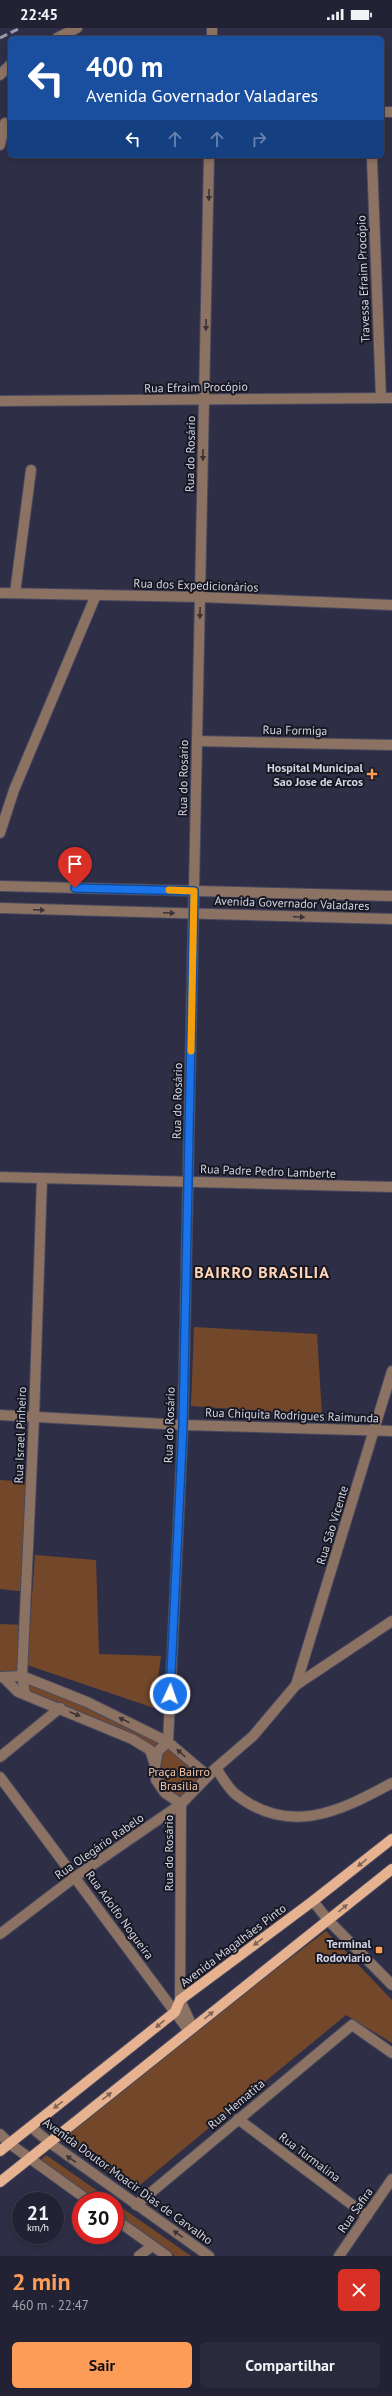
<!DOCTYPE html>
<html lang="pt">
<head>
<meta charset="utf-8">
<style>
	body { margin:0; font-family:"PT Sans",sans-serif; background:#2a2a3c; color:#f1f3f6; height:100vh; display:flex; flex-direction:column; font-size:15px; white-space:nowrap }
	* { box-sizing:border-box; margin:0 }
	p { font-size:13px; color:#a2a4ac }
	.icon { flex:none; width:22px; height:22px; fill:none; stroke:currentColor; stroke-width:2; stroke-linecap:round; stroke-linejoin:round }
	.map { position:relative; height:2228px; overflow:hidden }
	.details { display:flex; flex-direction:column; background:#222234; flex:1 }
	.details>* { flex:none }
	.guide { position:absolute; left:8px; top:8px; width:376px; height:122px; border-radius:6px; box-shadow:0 2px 6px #0003,0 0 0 1px #3f3f4f; background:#1a4fa0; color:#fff; overflow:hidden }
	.speed { position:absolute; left:12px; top:2164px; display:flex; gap:8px; font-size:20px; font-weight:700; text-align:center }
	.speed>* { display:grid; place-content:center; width:52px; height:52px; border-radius:50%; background:#222234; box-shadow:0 2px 6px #0003,0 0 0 1px #3f3f4f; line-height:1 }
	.speed small { font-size:10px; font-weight:400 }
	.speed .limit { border:6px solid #d22; background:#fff; color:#111 }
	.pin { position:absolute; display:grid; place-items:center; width:34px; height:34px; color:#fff; margin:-41px -17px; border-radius:50% 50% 50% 0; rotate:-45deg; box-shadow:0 0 4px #0007 }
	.pin .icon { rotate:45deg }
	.me { position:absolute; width:44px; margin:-22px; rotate:3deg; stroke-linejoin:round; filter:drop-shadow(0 0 3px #0008) }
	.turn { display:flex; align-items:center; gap:14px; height:84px; padding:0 12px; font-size:18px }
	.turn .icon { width:52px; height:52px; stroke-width:2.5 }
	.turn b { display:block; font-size:28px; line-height:34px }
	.lanes { display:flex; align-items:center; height:38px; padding:0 12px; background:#0003; justify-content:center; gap:20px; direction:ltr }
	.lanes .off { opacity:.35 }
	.round { display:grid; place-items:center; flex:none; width:42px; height:42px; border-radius:6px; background:#2a2a3c }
	.headline { display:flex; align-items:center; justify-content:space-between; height:68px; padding:0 12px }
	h1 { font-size:24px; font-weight:700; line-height:30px; color:#fd9c56 }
	.cta { display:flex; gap:8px; margin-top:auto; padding:8px 12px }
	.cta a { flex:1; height:46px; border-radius:6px; background:#fd9c56; color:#111; font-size:16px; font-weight:700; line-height:46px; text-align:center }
	.cta a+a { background:#2a2a3c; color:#f1f3f6 }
	.status { display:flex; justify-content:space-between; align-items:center; height:28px; padding:0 20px; background:#222234; direction:ltr }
	.status svg { height:11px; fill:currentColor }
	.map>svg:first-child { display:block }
	.green { fill:#73482a }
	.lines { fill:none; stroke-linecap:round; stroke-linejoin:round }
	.minor-casing { stroke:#48495f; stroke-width:12 }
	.major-casing { stroke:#48495f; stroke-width:12 }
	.minor { stroke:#8c7262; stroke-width:10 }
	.major { stroke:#e7b290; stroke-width:10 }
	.rail { stroke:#9999ac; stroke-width:3; stroke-dasharray:8 4; stroke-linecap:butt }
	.oneway { fill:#3b3336 }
	.oneway2 { fill:#80655a }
	.route-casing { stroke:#114b97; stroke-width:10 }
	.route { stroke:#1a73e8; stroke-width:7 }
	.slow { stroke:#f59e0b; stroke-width:7 }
	.poi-dot { fill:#fd9c56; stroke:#181823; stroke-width:1.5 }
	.labels { text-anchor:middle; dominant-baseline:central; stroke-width:4; stroke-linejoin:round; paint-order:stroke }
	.street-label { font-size:12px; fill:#d3d4e4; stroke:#181823 }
	.poi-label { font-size:12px; font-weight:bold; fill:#d3d4e4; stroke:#181823; text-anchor:end }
	.park-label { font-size:12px; fill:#f8c6a5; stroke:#181823 }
	.district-label { font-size:16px; font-weight:bold; letter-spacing:1px; fill:#ffd4b9; stroke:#181823 }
</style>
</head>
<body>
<div class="status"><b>22:45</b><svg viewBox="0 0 49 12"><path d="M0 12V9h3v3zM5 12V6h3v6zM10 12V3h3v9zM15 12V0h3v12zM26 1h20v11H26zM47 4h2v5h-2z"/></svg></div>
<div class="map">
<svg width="392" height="2228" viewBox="0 0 392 2228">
	<rect width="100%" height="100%" fill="#2e2e46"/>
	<g class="green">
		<path d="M194 1299 317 1306 322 1387 191 1378Z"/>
		<path d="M0 1452 31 1454 26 1564 0 1561Z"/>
		<path d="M35 1527 96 1532 99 1626 161 1628 154 1680 27 1637Z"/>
		<path d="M0 1596 24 1597 22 1648 0 1645Z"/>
		<path d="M25 1651 63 1666 164 1715 156 1721 150 1719 27 1664Z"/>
		<path d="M168 1714 208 1748 181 1776 156 1752 158 1723Z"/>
		<path d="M326 1903 392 1972V2015L346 1987 135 2161 59 2106Z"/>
		<path d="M46 2127 112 2173H97L40 2133Z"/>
		<path d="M115 2175 191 2228H175L115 2186Z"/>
	</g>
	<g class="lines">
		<g class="minor-casing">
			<g id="minor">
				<path d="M57 10 77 0"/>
				<path d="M212 10V0"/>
				<path d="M0 47 10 37"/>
				<path d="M382 84H392"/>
				<path d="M0 117 5 95"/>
				<path d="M372 131 381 370"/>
				<path d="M0 373 392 370"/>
				<path d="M0 565 200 569 392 577"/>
				<path d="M15 565 31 442"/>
				<path d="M197 713 392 717"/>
				<path d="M0 805 14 762 96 567"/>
				<path d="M0 858 392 868"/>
				<path d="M0 880 392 891"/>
				<path d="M0 1149 392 1159"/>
				<path d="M0 1387 183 1397 392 1403"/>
				<path d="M0 1649 22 1648 87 1674 168 1714 208 1748 216 1740C221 1748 227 1758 234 1765 288 1809 339 1784 392 1755"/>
				<path d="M4 1650 18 1664 132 1711 150 1722 155 1737"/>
				<path d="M296 1657 392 1343"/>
				<path d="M25 1665 22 1648 34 1390 42 1150"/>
				<path d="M0 1729 60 1680"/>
				<path d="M0 1749 189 2003"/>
				<path d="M313 1873 328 1892 392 1957"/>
				<path d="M0 1906 75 1849 181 1776 216 1740 253 1708 296 1657 392 1593"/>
				<path d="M193 2000 180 1972 181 1776 165 1765 156 1752 155 1738 158 1723 168 1714 183 1397 209 128"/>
				<path d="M238 2091 367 2188"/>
				<path d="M31 2099 49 2114 209 2228"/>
				<path d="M0 2106 10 2116 89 2173"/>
				<path d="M136 2177 352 1997 392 2025"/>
				<path d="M115 2191 167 2228"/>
				<path d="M139 2228 152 2218"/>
				<path d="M339 2228 392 2151"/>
			</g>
		</g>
		<g class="major-casing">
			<g id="major">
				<path d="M0 2123 175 1984 180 1972 313 1873 392 1811"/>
				<path d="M0 2154 392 1841"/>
			</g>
		</g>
		<use href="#minor" class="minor"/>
		<use href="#major" class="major"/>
		<path class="rail" d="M0 10 20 0"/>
	</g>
	<defs><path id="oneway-solid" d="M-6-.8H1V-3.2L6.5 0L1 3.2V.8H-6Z"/></defs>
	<g class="oneway">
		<use href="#oneway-solid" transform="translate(209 167) rotate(91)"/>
		<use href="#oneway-solid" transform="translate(206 297) rotate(91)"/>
		<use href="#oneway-solid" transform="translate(203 427) rotate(91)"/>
		<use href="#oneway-solid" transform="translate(200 585) rotate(91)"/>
		<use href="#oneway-solid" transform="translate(39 882) rotate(2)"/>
		<use href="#oneway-solid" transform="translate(169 885) rotate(2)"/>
		<use href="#oneway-solid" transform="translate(299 889) rotate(2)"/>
		<use href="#oneway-solid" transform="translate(75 1686) rotate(23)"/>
		<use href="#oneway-solid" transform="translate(124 1692) rotate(-154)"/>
		<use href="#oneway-solid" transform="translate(181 1725) rotate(-138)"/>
		<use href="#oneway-solid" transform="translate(71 2131) rotate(-145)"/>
		<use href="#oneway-solid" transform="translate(178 2206) rotate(-145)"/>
	</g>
	<g class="oneway2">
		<use href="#oneway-solid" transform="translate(362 1835) rotate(141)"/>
		<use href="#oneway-solid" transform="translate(343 1880) rotate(-39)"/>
		<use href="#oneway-solid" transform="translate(258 1914) rotate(143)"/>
		<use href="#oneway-solid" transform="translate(209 1987) rotate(-39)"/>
		<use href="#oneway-solid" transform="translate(160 1996) rotate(140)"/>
		<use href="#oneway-solid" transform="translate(107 2068) rotate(-38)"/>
		<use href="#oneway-solid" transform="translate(58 2077) rotate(142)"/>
	</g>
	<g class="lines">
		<g class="route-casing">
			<path id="route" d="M75 860 194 863 183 1397 170 1666"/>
		</g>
		<use href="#route" class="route"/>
		<path class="slow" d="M169 862 194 863 191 1023"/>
	</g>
	<g class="poi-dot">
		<path d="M370 740h4v4h4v4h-4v4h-4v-4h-4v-4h4z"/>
		<rect x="375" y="1918" width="8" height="8" rx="2"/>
	</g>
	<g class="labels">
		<g class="street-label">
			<text transform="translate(363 251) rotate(-92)">Travessa Efraim Procópio</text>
			<text transform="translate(196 359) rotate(-1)">Rua Efraim Procópio</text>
			<text transform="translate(190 426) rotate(-89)">Rua do Rosário</text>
			<text transform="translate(196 557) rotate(2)">Rua dos Expedicionários</text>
			<text transform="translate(295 702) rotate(1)">Rua Formiga</text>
			<text transform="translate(183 750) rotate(-89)">Rua do Rosário</text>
			<text transform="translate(292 875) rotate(2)">Avenida Governador Valadares</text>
			<text transform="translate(177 1073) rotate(-89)">Rua do Rosário</text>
			<text transform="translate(268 1143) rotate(2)">Rua Padre Pedro Lamberte</text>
			<text transform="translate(292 1387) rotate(2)">Rua Chiquita Rodrigues Raimunda</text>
			<text transform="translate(169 1397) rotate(-88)">Rua do Rosário</text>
			<text transform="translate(20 1407) rotate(-88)">Rua Israel Pinheiro</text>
			<text transform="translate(332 1497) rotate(-73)">Rua São Vicente</text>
			<text transform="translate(99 1818) rotate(-35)">Rua Olegário Rabelo</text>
			<text transform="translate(168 1825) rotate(-90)">Rua do Rosário</text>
			<text transform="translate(120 1887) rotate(54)">Rua Adolfo Nogueira</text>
			<text transform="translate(233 1917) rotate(-37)">Avenida Magalhães Pinto</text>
			<text transform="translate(236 2076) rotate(-40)">Rua Hematita</text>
			<text transform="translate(310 2129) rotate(37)">Rua Turmalina</text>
			<text transform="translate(128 2153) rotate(36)">Avenida Doutor Moacir Dias de Carvalho</text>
			<text transform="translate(355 2182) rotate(-55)">Rua Safira</text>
		</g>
		<g class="poi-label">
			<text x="363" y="739">Hospital Municipal<tspan x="363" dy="14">Sao Jose de Arcos</tspan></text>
			<text x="371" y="1915">Terminal<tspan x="371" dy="14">Rodoviario</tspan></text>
		</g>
		<g class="park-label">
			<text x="179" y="1743">Praça Bairro<tspan x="179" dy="14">Brasilia</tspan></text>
		</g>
		<g class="district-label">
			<text x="262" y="1244">BAIRRO BRASILIA</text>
		</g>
	</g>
</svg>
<div class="speed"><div>21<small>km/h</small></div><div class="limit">30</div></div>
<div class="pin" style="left:75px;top:860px;background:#d93025"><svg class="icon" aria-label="arrive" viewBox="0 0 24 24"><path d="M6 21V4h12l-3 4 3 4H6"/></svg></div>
<svg class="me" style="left:170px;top:1666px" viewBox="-20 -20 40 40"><circle r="17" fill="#1a73e8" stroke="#fff" stroke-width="3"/><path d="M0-11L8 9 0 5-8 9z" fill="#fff"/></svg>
<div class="guide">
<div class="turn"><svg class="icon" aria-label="left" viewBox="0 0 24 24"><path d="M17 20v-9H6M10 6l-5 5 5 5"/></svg><div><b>400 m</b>Avenida Governador Valadares</div></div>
<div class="lanes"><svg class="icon" aria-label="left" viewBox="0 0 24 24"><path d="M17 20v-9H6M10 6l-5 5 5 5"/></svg><svg class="icon off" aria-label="ahead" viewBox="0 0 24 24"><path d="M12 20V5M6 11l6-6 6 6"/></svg><svg class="icon off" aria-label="ahead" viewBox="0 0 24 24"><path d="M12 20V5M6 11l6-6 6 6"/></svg><svg class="icon off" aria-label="right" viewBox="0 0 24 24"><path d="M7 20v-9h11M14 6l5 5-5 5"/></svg></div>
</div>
</div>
<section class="details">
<div class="headline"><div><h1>2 min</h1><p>460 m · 22:47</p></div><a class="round" style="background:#d93025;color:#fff"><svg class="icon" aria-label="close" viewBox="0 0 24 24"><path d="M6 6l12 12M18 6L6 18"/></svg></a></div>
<div class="cta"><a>Sair</a><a>Compartilhar</a></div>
</section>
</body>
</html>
